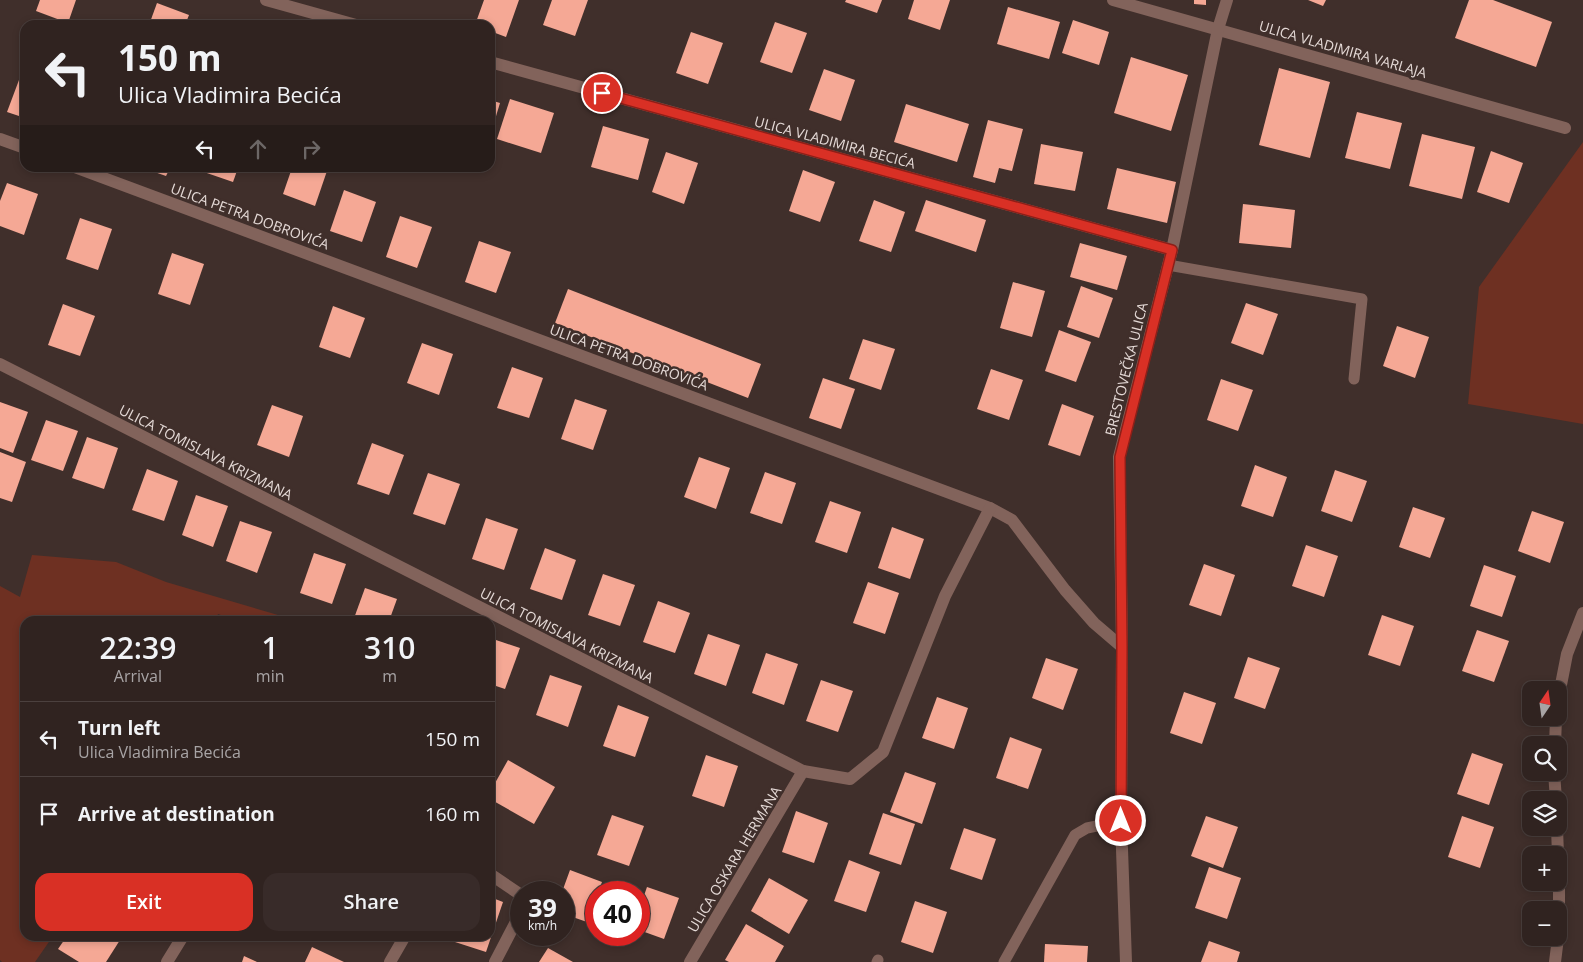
<!DOCTYPE html>
<html lang="en">
<head>
<meta charset="utf-8">
<style>
	body { margin:0; font-family:"Open Sans",sans-serif; background:#382b29; color:#f1f3f6; height:100vh; display:flex; flex-direction:column; font-size:19px; white-space:nowrap }
	* { box-sizing:border-box; margin:0 }
	p { font-size:16px; color:#a8a4a5 }
	.icon { flex:none; width:28px; height:28px; fill:none; stroke:currentColor; stroke-width:2; stroke-linecap:round; stroke-linejoin:round }
	.map { position:relative; flex:1; overflow:hidden }
	.details { position:absolute; left:20px; top:616px; width:475px; height:325px; display:flex; flex-direction:column; background:#302320; border-radius:15px; box-shadow:0 2px 8px #0003,0 0 0 1px #4b403e }
	.details>* { flex:none }
	.guide { position:absolute; left:20px; top:20px; width:475px; height:152px; border-radius:15px; box-shadow:0 2px 8px #0003,0 0 0 1px #4b403e; background:#302320; color:#f1f3f6; overflow:hidden }
	.needle { width:32px; rotate:13deg }
	.controls { position:absolute; left:1522px; top:681px; display:grid; gap:10px }
	.controls a { display:grid; place-items:center; width:45px; height:45px; border-radius:10px; background:#302320; box-shadow:0 2px 8px #0003,0 0 0 1px #4b403e; font-size:25px }
	.speed { position:absolute; left:510px; top:881px; display:flex; gap:10px; font-size:25px; font-weight:700; text-align:center }
	.speed>* { display:grid; place-content:center; width:65px; height:65px; border-radius:50%; background:#302320; box-shadow:0 2px 8px #0003,0 0 0 1px #4b403e; line-height:1 }
	.speed small { font-size:12px; font-weight:400 }
	.speed .limit { border:8px solid #d22; background:#fff; color:#111 }
	.pin { position:absolute; display:grid; place-items:center; width:42px; height:42px; color:#fff; margin:-21px; border:2px solid #fff; border-radius:50%; box-shadow:0 1px 5px #0007 }
	.me { position:absolute; width:55px; margin:-28px; rotate:0deg; stroke-linejoin:round; filter:drop-shadow(0 0 4px #0008) }
	.turn { display:flex; align-items:center; gap:18px; height:105px; padding:0 15px; font-size:22px }
	.turn .icon { width:65px; height:65px; stroke-width:2.5 }
	.turn b { display:block; font-size:35px; line-height:42px }
	.lanes { display:flex; align-items:center; height:48px; padding:0 15px; background:#0003; justify-content:center; gap:25px; direction:ltr }
	.lanes .off { opacity:.35 }
	.eta { display:flex; justify-content:space-evenly; align-items:center; height:85px; text-align:center }
	.eta b { font-size:30px; font-weight:600; line-height:35px }
	.cta { display:flex; gap:10px; margin-top:auto; padding:10px 15px }
	.cta a { flex:1; height:58px; border-radius:15px; background:#d93025; color:#fff; font-size:20px; font-weight:600; line-height:58px; text-align:center }
	.cta a+a { background:#382b29; color:#f1f3f6 }
	ul { padding:0; list-style:none }
	li { display:flex; align-items:center; gap:15px; height:75px; padding:0 15px; border-top:1px solid #4b403e }
	li div { flex:1 }
	li b { display:block; font-size:19px }
	li em { font-style:normal }
	.map>svg:first-child { display:block }
	.green { fill:#6e3022 }
	.building { fill:#f5a895 }
	.lines { fill:none; stroke-linecap:round; stroke-linejoin:round }
	.service { stroke:#82635b; stroke-width:11 }
	.minor { stroke:#82635b; stroke-width:12 }
	.tertiary { stroke:#82635b; stroke-width:12 }
	.route-casing { stroke:#8d1f18; stroke-width:12 }
	.route { stroke:#d93025; stroke-width:9 }
	.labels { text-anchor:middle; dominant-baseline:central; stroke-width:5; stroke-linejoin:round; paint-order:stroke }
	.street-label { font-size:14px; fill:#e4d9d6; stroke:#402f2b }
</style>
</head>
<body>
<div class="map">
<svg width="1583" height="962" viewBox="0 0 1583 962">
	<rect width="100%" height="100%" fill="#402f2b"/>
	<g class="green">
		<path d="M1583 142V424L1468 404 1479 287Z"/>
		<path d="M32 555 116 562 166 582 295 620 294 621H238L218 614 215 621H25V936H53L35 962H2L0 960V586L20 597Z"/>
	</g>
	<g class="building">
		<path d="M40 0H76L68 23 36 11Z"/>
		<path d="M484 0H519L506 37 490 31V25H475Z"/>
		<path d="M552 0H588L575 36 543 25Z"/>
		<path d="M846 0H882L877 13 845 2Z"/>
		<path d="M914 0H950L940 30 908 19Z"/>
		<path d="M1194 0H1206V5L1194 4Z"/>
		<path d="M1308 0H1326L1323 6Z"/>
		<path d="M1469 0H1493L1552 22 1536 67 1455 38Z"/>
		<path d="M157 3 189 15 185 25H149Z"/>
		<path d="M1008 7 1060 22 1049 59 997 44Z"/>
		<path d="M1073 20 1109 32 1099 65 1062 53Z"/>
		<path d="M775 22 807 33 792 73 760 62Z"/>
		<path d="M691 32 723 43 708 84 676 73Z"/>
		<path d="M1131 57 1188 75 1171 131 1114 113Z"/>
		<path d="M1279 68 1330 82 1310 158 1259 145Z"/>
		<path d="M824 69 855 80 841 121 809 110Z"/>
		<path d="M22 72 25 73V118L7 112Z"/>
		<path d="M510 99 554 113 541 153 497 139Z"/>
		<path d="M490 100 500 103 493 126H490Z"/>
		<path d="M906 104 969 124 957 162 894 142Z"/>
		<path d="M1357 112 1402 123 1390 169 1345 158Z"/>
		<path d="M988 120 1023 129 1012 171 999 168 995 183 973 177Z"/>
		<path d="M603 126 649 139 638 180 591 167Z"/>
		<path d="M1422 134 1475 147 1462 199 1409 186Z"/>
		<path d="M1041 144 1083 152 1075 191 1034 184Z"/>
		<path d="M1491 151 1523 163 1509 203 1477 192Z"/>
		<path d="M666 152 698 163 684 204 652 192Z"/>
		<path d="M143 168H170L166 176Z"/>
		<path d="M202 168H238L233 182 201 171Z"/>
		<path d="M292 168H328L315 206 283 194Z"/>
		<path d="M1117 168 1176 182 1167 223 1107 209Z"/>
		<path d="M803 170 835 182 820 222 789 211Z"/>
		<path d="M7 183 38 194 24 235 0 226V201Z"/>
		<path d="M344 190 376 202 362 242 330 231Z"/>
		<path d="M874 200 905 212 891 252 859 241Z"/>
		<path d="M926 200 986 220 976 252 915 231Z"/>
		<path d="M1243 204 1295 210 1291 248 1239 243Z"/>
		<path d="M400 216 432 227 417 268 386 257Z"/>
		<path d="M80 218 112 229 98 270 66 259Z"/>
		<path d="M479 241 511 252 496 293 465 282Z"/>
		<path d="M1080 243 1127 256 1117 290 1070 277Z"/>
		<path d="M172 253 204 264 190 305 158 294Z"/>
		<path d="M1013 282 1045 291 1032 337 1000 328Z"/>
		<path d="M1081 286 1113 298 1099 338 1067 327Z"/>
		<path d="M568 289 761 364 748 398 555 323Z"/>
		<path d="M1246 303 1278 314 1263 355 1231 343Z"/>
		<path d="M63 304 95 316 80 356 48 345Z"/>
		<path d="M333 306 365 318 350 358 319 347Z"/>
		<path d="M1397 326 1429 337 1415 378 1383 366Z"/>
		<path d="M1059 330 1091 342 1076 382 1045 371Z"/>
		<path d="M863 339 895 349 881 390 849 379Z"/>
		<path d="M422 343 453 354 439 395 407 383Z"/>
		<path d="M512 367 543 378 529 418 497 408Z"/>
		<path d="M991 369 1023 380 1009 420 977 409Z"/>
		<path d="M823 378 855 389 841 429 809 418Z"/>
		<path d="M1221 379 1253 390 1238 431 1207 420Z"/>
		<path d="M575 399 607 410 593 450 561 439Z"/>
		<path d="M0 402 28 412 13 453 0 448Z"/>
		<path d="M1062 404 1094 416 1080 456 1048 445Z"/>
		<path d="M272 405 303 416 289 457 257 445Z"/>
		<path d="M46 420 78 431 63 471 31 460Z"/>
		<path d="M87 437 118 448 104 489 72 478Z"/>
		<path d="M372 443 404 455 389 495 357 484Z"/>
		<path d="M0 452 26 462 12 502 0 498Z"/>
		<path d="M699 457 730 468 716 509 684 497Z"/>
		<path d="M1255 465 1287 477 1273 517 1241 506Z"/>
		<path d="M147 469 178 481 164 521 132 510Z"/>
		<path d="M1335 470 1367 481 1352 522 1321 511Z"/>
		<path d="M765 472 796 483 782 524 750 513Z"/>
		<path d="M428 473 460 484 445 525 413 514Z"/>
		<path d="M196 495 228 506 213 547 182 535Z"/>
		<path d="M830 501 861 512 847 553 815 542Z"/>
		<path d="M1413 507 1445 518 1430 558 1399 547Z"/>
		<path d="M1532 511 1564 522 1550 563 1518 551Z"/>
		<path d="M486 518 518 529 504 570 472 559Z"/>
		<path d="M240 521 272 532 257 573 226 561Z"/>
		<path d="M892 527 924 539 910 579 878 568Z"/>
		<path d="M1306 545 1338 556 1324 597 1292 586Z"/>
		<path d="M545 548 576 560 562 600 530 589Z"/>
		<path d="M314 553 346 564 332 604 300 593Z"/>
		<path d="M1204 564 1235 575 1221 616 1189 605Z"/>
		<path d="M1484 565 1516 576 1502 617 1470 606Z"/>
		<path d="M603 574 635 585 620 626 588 615Z"/>
		<path d="M868 582 899 593 885 634 853 623Z"/>
		<path d="M365 588 397 599 389 621H353Z"/>
		<path d="M658 601 690 613 675 653 643 642Z"/>
		<path d="M1382 615 1414 626 1400 666 1368 655Z"/>
		<path d="M1477 630 1509 641 1494 682 1462 671Z"/>
		<path d="M708 634 740 645 726 686 694 674Z"/>
		<path d="M490 638 520 648 505 689 490 684Z"/>
		<path d="M766 653 798 664 784 705 752 693Z"/>
		<path d="M1248 657 1280 668 1265 709 1234 698Z"/>
		<path d="M1046 658 1078 669 1063 710 1032 698Z"/>
		<path d="M550 675 582 686 568 727 536 715Z"/>
		<path d="M821 680 853 691 838 732 806 721Z"/>
		<path d="M1184 692 1216 703 1202 744 1170 733Z"/>
		<path d="M937 697 968 708 954 749 922 738Z"/>
		<path d="M618 705 649 717 635 757 603 746Z"/>
		<path d="M1010 737 1042 749 1028 789 996 778Z"/>
		<path d="M1472 753 1503 764 1489 805 1457 794Z"/>
		<path d="M706 755 738 766 724 807 692 796Z"/>
		<path d="M508 760 555 787 534 824 490 799V792Z"/>
		<path d="M905 772 936 783 922 824 890 812Z"/>
		<path d="M796 811 828 823 814 863 782 852Z"/>
		<path d="M883 813 915 824 901 865 869 854Z"/>
		<path d="M612 815 644 826 629 866 597 855Z"/>
		<path d="M1206 816 1238 827 1223 868 1191 856Z"/>
		<path d="M1462 816 1494 827 1480 868 1448 857Z"/>
		<path d="M964 828 996 839 982 880 950 869Z"/>
		<path d="M849 860 880 872 866 912 834 901Z"/>
		<path d="M1209 867 1241 878 1227 919 1195 908Z"/>
		<path d="M570 870 602 882 598 892H596V897L587 922 564 914V892H562Z"/>
		<path d="M769 878 808 900 789 934 751 911Z"/>
		<path d="M647 887 679 898 664 939 639 930V910Z"/>
		<path d="M490 897 503 902 486 952 455 942 457 936H490Z"/>
		<path d="M915 901 947 912 933 953 901 942Z"/>
		<path d="M746 924 784 946 775 962H729L725 960Z"/>
		<path d="M67 936H114L120 940 106 962H79L58 949Z"/>
		<path d="M1209 941 1240 952 1237 962H1201Z"/>
		<path d="M1045 944 1088 946 1087 962H1044Z"/>
		<path d="M312 947 344 962H305Z"/>
		<path d="M548 948 573 962H539Z"/>
		<path d="M244 956 257 962H242Z"/>
	</g>
	<g class="lines">
		<g class="service">
			<path d="M1168 265 1362 299 1354 379"/>
			<path d="M877 962 878 960"/>
			<path d="M1004 962 1075 835 1087 828 1121 821"/>
		</g>
		<g class="minor">
			<path d="M266 0 356 25"/>
			<path d="M1113 0 1565 128"/>
			<path d="M490 62 1172 250"/>
			<path d="M0 139 25 148"/>
			<path d="M77 168 990 508 1012 520 1065 590 1094 623 1122 647"/>
			<path d="M0 364 803 771 850 779 883 752 945 596 990 508"/>
			<path d="M1559 695 1567 654 1583 613"/>
			<path d="M1555 745 1556 718"/>
			<path d="M1554 772 1556 800"/>
			<path d="M1557 828 1558 855"/>
			<path d="M490 874 521 895"/>
			<path d="M1559 876V928"/>
			<path d="M167 962 183 936"/>
			<path d="M390 962 405 936"/>
			<path d="M495 962 521 912"/>
			<path d="M690 962 803 771"/>
			<path d="M1555 962 1558 938"/>
		</g>
		<path class="tertiary" d="M1126 962 1121 821 1122 647 1119 457 1172 250 1218 29 1227 0"/>
	</g>
	<g class="lines">
		<g class="route-casing">
			<path id="route" d="M602 93 1172 250 1120 457 1122 647 1121 821"/>
		</g>
		<use href="#route" class="route"/>
	</g>
	<g class="labels">
		<g class="street-label">
			<text transform="translate(1343 49) rotate(16)">ULICA VLADIMIRA VARLAJA</text>
			<text transform="translate(835 142) rotate(15)">ULICA VLADIMIRA BECIĆA</text>
			<text transform="translate(250 216) rotate(20)">ULICA PETRA DOBROVIĆA</text>
			<text transform="translate(629 357) rotate(20)">ULICA PETRA DOBROVIĆA</text>
			<text transform="translate(1126 369) rotate(-76)">BRESTOVEČKA ULICA</text>
			<text transform="translate(206 452) rotate(27)">ULICA TOMISLAVA KRIZMANA</text>
			<text transform="translate(567 635) rotate(27)">ULICA TOMISLAVA KRIZMANA</text>
			<text transform="translate(734 859) rotate(-59)">ULICA OSKARA HERMANA</text>
		</g>
	</g>
</svg>
<div class="controls">
<a><svg class="needle" viewBox="-14 -14 28 28"><path d="M0-13l5 13h-10z" fill="#e53935"/><path d="M0 13l5-13h-10z" fill="#a8a4a5"/></svg></a>
<a><svg class="icon" aria-label="search" viewBox="0 0 24 24"><circle cx="10" cy="10" r="6"/><path d="M15 15l6 6"/></svg></a>
<a><svg class="icon" aria-label="layers" viewBox="0 0 24 24"><path d="M12 4l9 5-9 5-9-5zM3 14l9 5 9-5"/></svg></a>
<a>+</a>
<a>−</a>
</div>
<div class="speed"><div>39<small>km/h</small></div><div class="limit">40</div></div>
<div class="pin" style="left:602px;top:93px;background:#d93025"><svg class="icon" aria-label="arrive" viewBox="0 0 24 24"><path d="M6 21V4h12l-3 4 3 4H6"/></svg></div>
<svg class="me" style="left:1121px;top:821px" viewBox="-20 -20 40 40"><circle r="17" fill="#d93025" stroke="#fff" stroke-width="3"/><path d="M0-11L8 9 0 5-8 9z" fill="#fff"/></svg>
<div class="guide">
<div class="turn"><svg class="icon" aria-label="left" viewBox="0 0 24 24"><path d="M17 20v-9H6M10 6l-5 5 5 5"/></svg><div><b>150 m</b>Ulica Vladimira Becića</div></div>
<div class="lanes"><svg class="icon" aria-label="left" viewBox="0 0 24 24"><path d="M17 20v-9H6M10 6l-5 5 5 5"/></svg><svg class="icon off" aria-label="ahead" viewBox="0 0 24 24"><path d="M12 20V5M6 11l6-6 6 6"/></svg><svg class="icon off" aria-label="right" viewBox="0 0 24 24"><path d="M7 20v-9h11M14 6l5 5-5 5"/></svg></div>
</div>
<section class="details">
<div class="eta">
<div><b>22:39</b><p>Arrival</p></div>
<div><b>1</b><p>min</p></div>
<div><b>310</b><p>m</p></div>
</div>
<ul>
<li><svg class="icon" aria-label="left" viewBox="0 0 24 24"><path d="M17 20v-9H6M10 6l-5 5 5 5"/></svg><div><b>Turn left</b><p>Ulica Vladimira Becića</p></div><em>150 m</em></li>
<li><svg class="icon" aria-label="arrive" viewBox="0 0 24 24"><path d="M6 21V4h12l-3 4 3 4H6"/></svg><div><b>Arrive at destination</b></div><em>160 m</em></li>
</ul>
<div class="cta"><a>Exit</a><a>Share</a></div>
</section>
</div>
</body>
</html>
